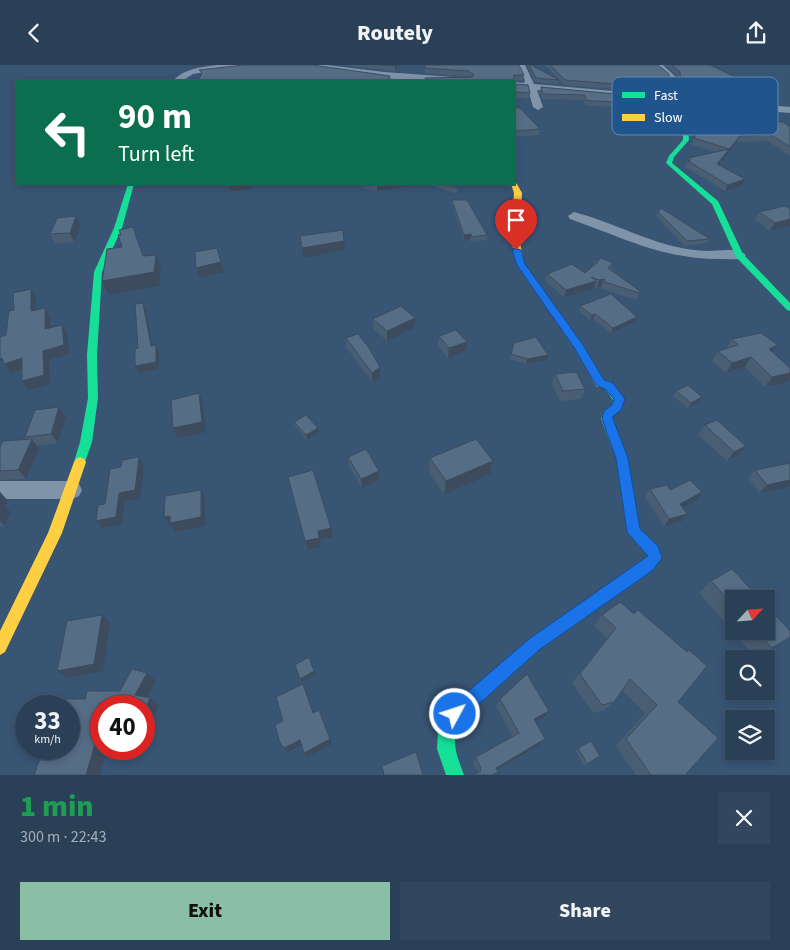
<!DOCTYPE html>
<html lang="en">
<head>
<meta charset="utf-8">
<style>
	body { margin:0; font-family:"Source Sans 3",sans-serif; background:#32475d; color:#f1f3f6; height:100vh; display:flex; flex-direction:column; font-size:19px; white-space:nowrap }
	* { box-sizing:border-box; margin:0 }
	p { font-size:16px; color:#a5afba }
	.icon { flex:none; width:28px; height:28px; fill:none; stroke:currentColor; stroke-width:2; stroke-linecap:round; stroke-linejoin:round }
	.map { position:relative; height:710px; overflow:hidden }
	.panel { display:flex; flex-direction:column; background:#2a4057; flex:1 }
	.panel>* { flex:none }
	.guide { position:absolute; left:15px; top:15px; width:500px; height:105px; border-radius:0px; box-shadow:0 2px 8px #0003,0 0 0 1px #46596d; background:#0b6e4f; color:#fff; overflow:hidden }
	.needle { width:32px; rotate:64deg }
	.buttons { position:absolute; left:725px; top:525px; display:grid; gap:10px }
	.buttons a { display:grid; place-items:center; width:50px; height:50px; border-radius:0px; background:#2a4057; box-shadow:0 2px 8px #0003,0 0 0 1px #46596d; font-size:25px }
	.speed { position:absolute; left:15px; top:630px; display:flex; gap:10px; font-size:25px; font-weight:700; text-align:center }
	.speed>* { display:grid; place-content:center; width:65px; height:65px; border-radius:50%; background:#2a4057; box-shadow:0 2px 8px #0003,0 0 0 1px #46596d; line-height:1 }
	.speed small { font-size:12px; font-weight:400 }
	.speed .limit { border:8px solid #d22; background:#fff; color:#111 }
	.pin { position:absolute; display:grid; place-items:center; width:42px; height:42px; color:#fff; margin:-51px -21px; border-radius:50% 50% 50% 0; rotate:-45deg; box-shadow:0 0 5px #0007 }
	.pin .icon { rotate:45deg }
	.me { position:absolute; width:55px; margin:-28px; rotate:50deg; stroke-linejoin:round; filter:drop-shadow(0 0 4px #0008) }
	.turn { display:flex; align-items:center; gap:18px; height:105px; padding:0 20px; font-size:22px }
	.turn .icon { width:65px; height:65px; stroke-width:2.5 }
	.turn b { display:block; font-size:35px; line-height:42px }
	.round { display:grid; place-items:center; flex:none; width:52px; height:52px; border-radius:0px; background:#32475d }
	.headline { display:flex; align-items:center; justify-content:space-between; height:85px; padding:0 20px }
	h1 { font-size:30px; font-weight:800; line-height:38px; color:#1e9e55 }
	.cta { display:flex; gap:10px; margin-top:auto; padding:10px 20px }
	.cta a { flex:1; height:58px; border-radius:0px; background:#8abfa5; color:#111; font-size:20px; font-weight:800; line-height:58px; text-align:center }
	.cta a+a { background:#32475d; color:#f1f3f6 }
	header { display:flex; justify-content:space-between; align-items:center; height:65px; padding:0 20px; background:#2a4057; font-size:22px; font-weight:800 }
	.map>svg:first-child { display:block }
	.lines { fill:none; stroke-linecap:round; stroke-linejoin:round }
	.street { fill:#7f94a8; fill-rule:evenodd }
	.fast { fill:#16e098; fill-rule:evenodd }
	.slow { fill:#ffcf43; fill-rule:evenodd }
	.wall { fill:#4a5e73; fill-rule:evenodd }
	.shaded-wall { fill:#3c4c5e }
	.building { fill:#566d86; stroke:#3c4c5e }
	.route { fill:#1a73e8; stroke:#114b97 }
	.key { fill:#20548c; stroke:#6387ae; stroke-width:1 }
	.key-label { font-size:14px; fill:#fff }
</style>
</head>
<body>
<header><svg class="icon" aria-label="back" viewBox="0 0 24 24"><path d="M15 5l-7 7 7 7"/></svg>Routely<svg class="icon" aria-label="share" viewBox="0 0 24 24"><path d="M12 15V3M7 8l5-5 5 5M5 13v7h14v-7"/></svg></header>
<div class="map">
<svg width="790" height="710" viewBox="0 0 790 710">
	<rect width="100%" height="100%" fill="#385574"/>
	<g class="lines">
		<g class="street">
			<path d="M217 0H254L250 2 211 6 193 9 182 16H173C183 4 201 2 217 0Z"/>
			<path d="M304 0H327L384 7 468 13 472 16C418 20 362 10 308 2Z"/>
			<path d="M517 0H525L534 19 670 31 669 13 653 0H663L677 13 679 32 790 42V48L537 25 543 42 538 45 533 42 528 24 514 23V17L524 18 525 15Z"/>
			<path d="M574 147C620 159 660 185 708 186 718 186 739 182 746 190 741 196 732 194 724 194 663 195 625 173 570 154L568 151Z"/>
			<path d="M0 416H72L79 419 82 425 79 431 72 434H0Z"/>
		</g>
		<g class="fast">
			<path d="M628 28H632C637 41 675 56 688 63L689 75 674 92 672 98 718 136 743 189 790 238V246L787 245 736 192 712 139 666 98 669 91 683 75V65L649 47 629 34Z"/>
			<path d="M128 119H134L122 163 102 207 97 290 98 333 92 377 84 400 80 402 76 400 74 397 80 377 88 333 87 290 94 207 114 163Z"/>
			<path d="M607 316 611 317 624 334 621 345 613 351V354L628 393 640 464 658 481 662 493 653 505 539 585 461 655C450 677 456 688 464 710H446L437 684 438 667 449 643 529 575 648 491 627 467 616 393 601 354 604 346 612 340 613 335 602 320Z"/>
		</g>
		<g class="slow">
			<path d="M514 117 517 119 522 128 521 144 525 154 519 174 525 200 583 280 604 315 611 317 612 320 611 323 607 324 596 321 575 283 517 200 511 174 517 154 513 144 514 128 511 119H514Z"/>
			<path d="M80 392 84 394 86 397 62 468 5 587 0 590V566L48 468 74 397 76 394Z"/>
		</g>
	</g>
	<g class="wall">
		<path d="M343 0H398L395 6Z"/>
		<path d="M425 0 524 10 523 15 513 16 425 8Z"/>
		<path d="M528 0H531L559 15 558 19 535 17 528 2Z"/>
		<path d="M545 0H658L670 24 668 29 637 26 630 23 626 25 564 20Z"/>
		<path d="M665 0H710L748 18 745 27 733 25 739 30 737 35 681 30 678 12Z"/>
		<path d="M514 19 530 28 529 33H514Z"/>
		<path d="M541 22 636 38 635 43 591 41 585 40 584 35 542 34 540 27Z"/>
		<path d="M649 33 721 43 693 51 687 48 681 49V44H659L648 37Z"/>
		<path d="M730 38 771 57 790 62V91L768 76 737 77 719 100 745 114 742 121 725 126 685 102 689 93 716 87 692 80 694 73 747 59 728 44Z"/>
		<path d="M514 42 540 64 539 70 514 72Z"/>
		<path d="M362 119H417V120L377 126 363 123Z"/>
		<path d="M427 119H453L457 123V129Z"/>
		<path d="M452 135 487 170 486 175 471 177 470 174 464 175 452 139Z"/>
		<path d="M785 141 770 166 755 155 759 147Z"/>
		<path d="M658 147 710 174 707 178 685 181 656 151Z"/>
		<path d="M81 161 74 177 55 179 50 169Z"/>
		<path d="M596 193 599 195 613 198 611 204 640 226 636 235 602 224 601 221 597 223 594 222V224L564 232 545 216 547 209 585 208 594 200Z"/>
		<path d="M580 241 637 252 635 257 611 268 593 254 590 255 579 246Z"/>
		<path d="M373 254 414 263 387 276 374 264Z"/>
		<path d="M439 271 467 277 465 286 448 293 438 281Z"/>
		<path d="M346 273 380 302V312L372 317 347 283Z"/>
		<path d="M732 274 778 280 773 287 790 303V314L788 317 765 322 745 302 726 308 712 296 718 286 726 284Z"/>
		<path d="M514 278 547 295 526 299 510 294Z"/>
		<path d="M555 309 585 324 581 334 560 336 552 319Z"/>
		<path d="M676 326 699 337 688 343 673 331Z"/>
		<path d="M66 352 58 378 37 381 39 384 26 414 0 415V382L28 375 25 372Z"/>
		<path d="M294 357 318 363 319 368 307 375 295 361Z"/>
		<path d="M705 360 746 381 739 390 727 396 698 370Z"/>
		<path d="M348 392 379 406 380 415 362 423 349 401Z"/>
		<path d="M430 393 490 409 444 430 429 407Z"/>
		<path d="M790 398V422L760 428 748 413 755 405Z"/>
		<path d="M650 424 670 425 696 436 682 442 687 449 681 457 664 461 645 432Z"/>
		<path d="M0 427 8 436 6 442 11 447 5 461 0 462Z"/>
		<path d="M711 516 734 534V566H766L790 572 756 593 699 528Z"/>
		<path d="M634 549 687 587 689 585 678 637 686 709V710H636L616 681 645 648 622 625 614 637 604 645 593 648 572 618 607 573 594 561 602 550Z"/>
		<path d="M156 616 148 632 150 633 159 640 147 671 149 672 141 692 107 685 100 710H35L41 691H38L24 685 69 684 85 634 120 626ZM101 641 144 684H101Z"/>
		<path d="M500 634 543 653 536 657 545 674 539 680 497 705 495 710H474L477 707 473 698 476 692 513 672 496 641Z"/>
		<path d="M578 683 600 691 584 701 576 686Z"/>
	</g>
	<g class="shaded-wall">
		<path d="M192 0H206L193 2Z"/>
		<path d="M396 0H398L395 6V1Z"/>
		<path d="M632 18 630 23 626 25 628 20Z"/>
		<path d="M723 39 721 43 693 51 695 47Z"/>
		<path d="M688 44 687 48 681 49 682 45Z"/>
		<path d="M740 71 737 77 714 106 717 99Z"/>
		<path d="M745 114 742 121 725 126 728 120Z"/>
		<path d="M228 119H251L252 124 230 126Z"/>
		<path d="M387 119H417V120L377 126V120Z"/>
		<path d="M76 151 81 161 74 177 70 168Z"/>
		<path d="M790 154V161L770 166 775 158Z"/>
		<path d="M471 169 470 174 464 175V170Z"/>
		<path d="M344 176 345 185 303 193 302 183Z"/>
		<path d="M217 183 224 207 199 213 196 203Z"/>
		<path d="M156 190 161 203 159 221 109 230 102 216Z"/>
		<path d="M604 214 601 221 597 223 599 215Z"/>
		<path d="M596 216 594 224 564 232 566 225Z"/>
		<path d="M31 224 36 233 37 255 31 246Z"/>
		<path d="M143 238 146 245 154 288 151 281Z"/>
		<path d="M45 243 50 252 51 273 45 264Z"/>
		<path d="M595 249 593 254 590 255 592 250Z"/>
		<path d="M637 252 635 257 611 268 613 263Z"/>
		<path d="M415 253 414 263 387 276V266Z"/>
		<path d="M62 260 67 269 69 289 49 295 50 319 29 325 22 316 43 286Z"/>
		<path d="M467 277 465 286 448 293 449 283Z"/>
		<path d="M156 280 159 288V304L139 308 135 301Z"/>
		<path d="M778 280 771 290 769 284Z"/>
		<path d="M548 290 547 295 526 299 527 294Z"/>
		<path d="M751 292 745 302 726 308 732 298Z"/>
		<path d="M2 293H22L28 302 11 308 0 294Z"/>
		<path d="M380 302V312L372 317V308Z"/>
		<path d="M790 308V314L788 317 765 322 772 312Z"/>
		<path d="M199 328 203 338 206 367 177 373 173 363Z"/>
		<path d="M702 332 699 337 688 343 691 338Z"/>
		<path d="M59 342 66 352 58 378 51 369Z"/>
		<path d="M318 363 319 368 307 375 306 370Z"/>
		<path d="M32 374 39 384 26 414 18 405Z"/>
		<path d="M746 381 739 390 727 396 734 387Z"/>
		<path d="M139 392 144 400 140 434 125 436 122 460 102 463 96 456 119 428Z"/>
		<path d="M493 396 490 409 444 430 446 416Z"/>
		<path d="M379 406 380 415 362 423 361 414Z"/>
		<path d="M790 415V422L760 428 767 420Z"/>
		<path d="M201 425 205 434V461L175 467 171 461H170L164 452Z"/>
		<path d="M0 427 8 436 6 442 11 447 5 461 0 456Z"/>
		<path d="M702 427 696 436 674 447 680 439Z"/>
		<path d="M687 449 681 457 664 461 669 454Z"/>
		<path d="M331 463 333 472 320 475 321 482 308 485 305 476 318 466Z"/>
		<path d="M102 550 110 557 103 606 67 613 57 606Z"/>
		<path d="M314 606 316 609 302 617 300 614Z"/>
		<path d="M147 608 156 616 145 638 135 630Z"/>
		<path d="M150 633 159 640 147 671 149 672 141 692 131 686 132 684H144V648Z"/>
		<path d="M549 646 543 653 529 661 534 654Z"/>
		<path d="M321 650 332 679 307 692 304 688Z"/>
		<path d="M545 674 539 680 492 708 496 703Z"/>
		<path d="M300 675 303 679 288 687 284 683Z"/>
		<path d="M95 679 101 682V684H105L107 685 100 710H86Z"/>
	</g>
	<g class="building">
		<path d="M244 0H312L390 11 387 16H198L202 8 199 5Z"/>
		<path d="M382 0H396L395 1Z"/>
		<path d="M425 0H519L524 10H514L513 16H425V13L473 12 474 10 469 6 425 3Z"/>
		<path d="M529 0H531L559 15 536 13Z"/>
		<path d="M550 0H658L669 9 670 24 638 21 632 18 628 20 565 15Z"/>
		<path d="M672 0H710L748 18 747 22 726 19 739 30 682 25 680 7Z"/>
		<path d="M514 19 528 20 530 28 514 27Z"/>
		<path d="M541 22 626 30 636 38 592 36 586 35 585 30 543 29Z"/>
		<path d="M730 38 751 40 758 43 771 57H783L790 62V82L771 70 740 71 717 99 745 114 728 120 688 96 691 95 689 93 729 84 694 73 697 69 750 58 749 60 758 59Z"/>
		<path d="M514 42 520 43 540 64 514 66Z"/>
		<path d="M370 119H387L377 120Z"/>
		<path d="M444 119H453L457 123Z"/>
		<path d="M452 135H467L487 170 472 172 471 169 464 170Z"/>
		<path d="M785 141 790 144V154L775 158 759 147Z"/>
		<path d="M661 143 710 174 687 176 658 147Z"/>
		<path d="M76 151 70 168 50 169 57 153Z"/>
		<path d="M133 162 143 191 156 190 154 207 102 216 107 184 122 182 118 170H121L119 165Z"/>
		<path d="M343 165 344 176 302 183 300 171Z"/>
		<path d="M217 183 221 197 196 203 195 187Z"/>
		<path d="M596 193 599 195 601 193 613 198 608 203 640 226 639 228 605 217 604 214 599 215 591 212 596 216 566 225 547 209 572 199 585 208 598 197Z"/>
		<path d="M31 224V246L45 243V264L62 260 64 280 43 286 44 310 22 316V293L4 299 2 293 0 294V272L6 270 9 246 14 245 13 228Z"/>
		<path d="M611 229 637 252 613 263 595 249 592 250 580 241Z"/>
		<path d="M143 238 151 281 156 280V297L135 301V284L138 283 135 239Z"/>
		<path d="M401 241 415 253 387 266 373 254Z"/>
		<path d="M456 265 467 277 449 283 439 271Z"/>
		<path d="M761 268 778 280 769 284 790 303V308L772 312 751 292 732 298 718 286 738 280 732 274Z"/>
		<path d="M358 269 369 283 380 302 372 308 346 273Z"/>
		<path d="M536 272 548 290 527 294 511 289 514 278Z"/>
		<path d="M576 307 585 324 563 326 555 309Z"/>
		<path d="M688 320 702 332 691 338 676 326Z"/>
		<path d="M199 328 202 357 173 363 171 335Z"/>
		<path d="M59 342 51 369 25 372 35 345Z"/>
		<path d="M306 350 318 363 306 370 294 357Z"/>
		<path d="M717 355 746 381 734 387 705 360Z"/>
		<path d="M32 374 18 405 0 406V382L3 376Z"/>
		<path d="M476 374 493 396 446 416 430 393Z"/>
		<path d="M366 384 379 406 361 414 348 392Z"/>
		<path d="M139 392 135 425 119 428 116 452 96 456 98 440 105 439 110 404 121 402 122 395Z"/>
		<path d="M790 398V415L767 420 755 405Z"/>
		<path d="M313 405 331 463 318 466 319 473 305 476 288 412Z"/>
		<path d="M690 415 702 427 680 439 687 449 669 454 650 424 667 420 670 425Z"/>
		<path d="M201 425V452L170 458V451L164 452 165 431Z"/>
		<path d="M732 504 760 534H734V541L711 516Z"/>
		<path d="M620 537 634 549 638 545 687 587 689 585 707 601 678 637 718 673 686 709V710H651L626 674 657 640 630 614 614 637 602 640 580 609 616 563 602 550Z"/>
		<path d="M766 540 790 566V572L772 583 756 566H766Z"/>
		<path d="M102 550 94 599 57 606 67 556Z"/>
		<path d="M309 592 314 606 300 614 295 600Z"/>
		<path d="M132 604 147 608 135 630 150 633 144 648V641H101V680L95 679 86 710H34L43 685H24L26 678V684H69V641H53L55 634H85L87 626H120Z"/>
		<path d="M527 609 549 646 534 654 545 674 496 703 498 707 492 710H477L476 707H480L481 704 476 692 519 668 500 634Z"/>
		<path d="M303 619 313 648 319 645 330 674 304 688 300 675 284 683 280 678 275 660 283 656 276 632Z"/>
		<path d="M591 676 600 691 587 699 578 683Z"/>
		<path d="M118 684H132L131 686Z"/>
		<path d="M416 687 423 710H384L382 701Z"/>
	</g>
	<path class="route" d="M514 183 521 185 525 199 583 280 604 315 613 318 625 334 621 345 613 351V354L628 393 640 464 658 481 662 493 653 505 539 585 461 655 455 657 449 655 447 649 449 643 529 574 648 491 627 467 616 393 602 354 604 346 612 340 614 334 605 324 596 320 575 284 517 200 512 185Z"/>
	<rect x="612" y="12" width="166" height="58" rx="8" class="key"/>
	<rect x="622" y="27" width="23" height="6" fill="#16e098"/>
	<rect x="622" y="49" width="23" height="7" fill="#ffcf43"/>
	<g class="key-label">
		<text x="654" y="35">Fast</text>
		<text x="654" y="57">Slow</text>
	</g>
</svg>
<div class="buttons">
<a><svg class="needle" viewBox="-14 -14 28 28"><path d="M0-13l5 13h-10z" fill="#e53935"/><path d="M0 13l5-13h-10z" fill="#a5afba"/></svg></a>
<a><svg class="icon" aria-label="search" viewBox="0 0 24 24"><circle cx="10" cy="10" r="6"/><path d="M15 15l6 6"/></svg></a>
<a><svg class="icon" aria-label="layers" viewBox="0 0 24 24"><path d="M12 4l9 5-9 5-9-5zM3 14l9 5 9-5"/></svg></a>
</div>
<div class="speed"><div>33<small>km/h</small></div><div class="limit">40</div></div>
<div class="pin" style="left:516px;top:185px;background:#d93025"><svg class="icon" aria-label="arrive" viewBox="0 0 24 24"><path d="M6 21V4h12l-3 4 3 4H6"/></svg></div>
<svg class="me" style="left:455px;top:649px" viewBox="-20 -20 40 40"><circle r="17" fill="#1a73e8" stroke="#fff" stroke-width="3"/><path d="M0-11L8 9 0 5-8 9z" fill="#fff"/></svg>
<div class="guide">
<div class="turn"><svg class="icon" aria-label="left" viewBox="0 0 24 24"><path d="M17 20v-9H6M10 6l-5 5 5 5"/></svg><div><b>90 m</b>Turn left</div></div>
</div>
</div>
<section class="panel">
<div class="headline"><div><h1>1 min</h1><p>300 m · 22:43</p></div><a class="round"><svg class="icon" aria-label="close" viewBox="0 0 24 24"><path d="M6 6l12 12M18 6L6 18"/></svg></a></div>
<div class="cta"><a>Exit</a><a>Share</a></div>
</section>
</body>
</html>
